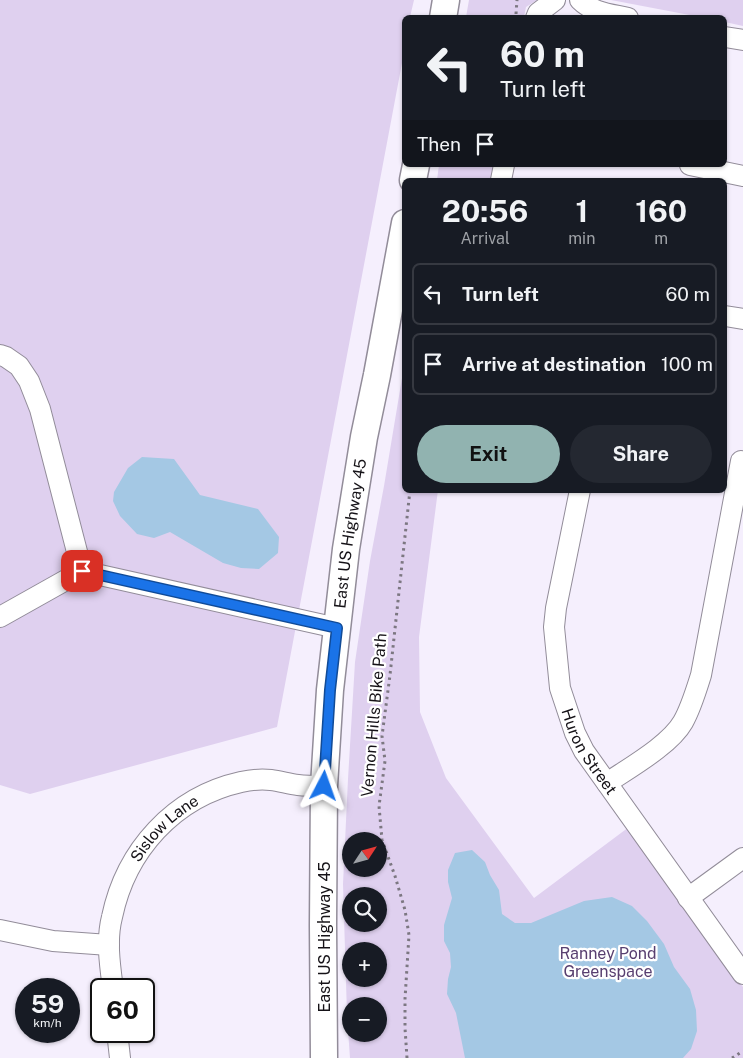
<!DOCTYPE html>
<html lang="en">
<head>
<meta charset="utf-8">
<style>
	body { margin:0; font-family:"Public Sans",sans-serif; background:#242831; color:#f1f3f6; height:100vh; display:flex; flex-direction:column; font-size:19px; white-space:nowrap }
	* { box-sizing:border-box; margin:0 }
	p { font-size:16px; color:#9ea1a6 }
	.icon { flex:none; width:28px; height:28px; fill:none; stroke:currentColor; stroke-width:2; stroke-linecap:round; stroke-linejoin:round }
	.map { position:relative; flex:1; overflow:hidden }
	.side { position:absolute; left:402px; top:178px; width:325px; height:315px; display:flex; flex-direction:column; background:#171b24; border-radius:8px; box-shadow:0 1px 4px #0004 }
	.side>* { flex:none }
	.top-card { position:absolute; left:402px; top:15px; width:325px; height:152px; border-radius:8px; box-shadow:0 1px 4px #0004; background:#171b24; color:#f1f3f6; overflow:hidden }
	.needle { width:32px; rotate:54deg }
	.fabs { position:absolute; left:342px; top:832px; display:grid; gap:10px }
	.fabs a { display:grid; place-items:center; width:45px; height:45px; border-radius:50%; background:#171b24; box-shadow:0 1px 4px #0004; font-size:25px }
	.speed { position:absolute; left:15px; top:978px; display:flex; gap:10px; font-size:25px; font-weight:700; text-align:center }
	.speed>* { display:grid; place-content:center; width:65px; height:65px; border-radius:50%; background:#171b24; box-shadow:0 1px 4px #0004; line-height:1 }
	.speed small { font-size:12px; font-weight:400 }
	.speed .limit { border:2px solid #111; border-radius:8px; background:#fff; color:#111 }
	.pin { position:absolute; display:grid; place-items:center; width:42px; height:42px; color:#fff; margin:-21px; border-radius:10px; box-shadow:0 2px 8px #0006 }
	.me { position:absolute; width:55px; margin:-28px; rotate:4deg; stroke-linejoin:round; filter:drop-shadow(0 0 4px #0008) }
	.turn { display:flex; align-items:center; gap:18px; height:105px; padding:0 15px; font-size:22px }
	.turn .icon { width:65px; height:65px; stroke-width:2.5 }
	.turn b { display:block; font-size:35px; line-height:42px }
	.then { display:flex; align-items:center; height:48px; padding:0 15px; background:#0003; gap:10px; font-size:19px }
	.eta { display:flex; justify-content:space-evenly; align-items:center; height:85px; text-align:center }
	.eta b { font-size:30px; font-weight:700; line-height:35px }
	.action { display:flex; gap:10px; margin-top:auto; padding:10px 15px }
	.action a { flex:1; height:58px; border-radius:30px; background:#91b3b0; color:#111; font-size:20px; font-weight:700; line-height:58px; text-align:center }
	.action a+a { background:#242831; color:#f1f3f6 }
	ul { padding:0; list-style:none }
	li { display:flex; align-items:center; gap:15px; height:62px; margin:0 10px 8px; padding:0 5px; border:2px solid #363941; border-radius:8px }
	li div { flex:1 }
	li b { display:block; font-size:19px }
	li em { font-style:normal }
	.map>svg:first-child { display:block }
	.green { fill:#dfd0ef; fill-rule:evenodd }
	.water { fill:#a4c8e4 }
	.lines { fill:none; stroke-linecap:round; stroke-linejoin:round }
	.minor-casing { stroke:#928c99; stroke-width:22 }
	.major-casing { stroke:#928c99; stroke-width:29 }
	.path { stroke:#7c7781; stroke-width:3; stroke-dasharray:2.5 4; stroke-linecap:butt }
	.minor { stroke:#fff; stroke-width:20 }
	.major { stroke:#fff; stroke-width:26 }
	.route-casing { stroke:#114b97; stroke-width:12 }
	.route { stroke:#1a73e8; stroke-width:9 }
	.labels { text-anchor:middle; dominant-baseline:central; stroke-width:4.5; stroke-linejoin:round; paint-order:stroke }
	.street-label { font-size:16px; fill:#151217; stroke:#fff }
	.park-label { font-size:16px; fill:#583f70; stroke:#fff }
</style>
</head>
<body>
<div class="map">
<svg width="743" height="1058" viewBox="0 0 743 1058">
	<rect width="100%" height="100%" fill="#f5effd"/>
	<g class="green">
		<path d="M0 0H414L410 17 405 18V47L277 727 30 794 0 785Z"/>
		<path d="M469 0H537L526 7 524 17H466Z"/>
		<path d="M611 0H743V26L725 22V18L700 17Z"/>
		<path d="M439 165H493L490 180H437Z"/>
		<path d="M405 360V490H438L419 637 420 712 446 778 534 898 629 827 743 987V1058H350L347 1015 343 884 348 779 355 662 370 561 384 486ZM351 841H379V869H351ZM351 896H379V924H351ZM351 951H379V979H351ZM351 1006H379V1034H351Z"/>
	</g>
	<g class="water">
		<path d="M142 457 174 459 200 495 258 509 279 537 278 553 259 569 241 568 223 563 170 532 154 538 137 534 120 516 113 501 114 492 128 468Z"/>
		<path d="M472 850 485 862 490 875 499 890 502 914 515 923H531L584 901 612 897 632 906 647 921 664 944 674 967 690 989 696 1010 697 1031 691 1049 683 1058H465L456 1013 447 994 448 979 451 967 450 953 444 941V925L452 898 448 882V870L455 853Z"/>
	</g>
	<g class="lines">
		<g class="minor-casing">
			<g id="minor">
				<path d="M580 0C593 13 611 14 628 18"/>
				<path d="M536 18 538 13 555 0"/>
				<path d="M725 37 743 40"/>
				<path d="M690 165 743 176"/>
				<path d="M501 180 504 165"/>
				<path d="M725 316 743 319"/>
				<path d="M0 355 6 357 19 366 29 381 40 409 82 571"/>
				<path id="s1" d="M580 490 556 608 554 627 560 688 575 733 584 751 743 974"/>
				<path d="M0 617 82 571 337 628"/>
				<path d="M607 783C629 768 670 745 683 722 691 708 696 691 701 675L741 461"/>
				<path d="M688 898 743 858"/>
				<path d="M0 930 53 941 109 945"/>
				<path id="s2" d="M113 989C110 966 106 940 112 917 126 850 174 797 241 782 250 780 262 779 271 780 280 781 289 784 298 785 306 786 315 786 324 786"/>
				<path d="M117 1031 120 1058"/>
			</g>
		</g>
		<g class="major-casing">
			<g id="major">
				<path d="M443 18 446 0"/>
				<path d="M413 180 416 165"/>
				<path id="s3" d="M324 1058 323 925 324 786 330 690 346 549 364 437 377 375 405 223"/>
			</g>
		</g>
		<g class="path">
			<path d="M516 14 517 0"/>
			<path d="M407 1058 405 1028V999L409 935 405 910 395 876 382 840 379 806 385 761 382 736 390 675 410 490"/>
			<path d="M732 1058 743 1051"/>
		</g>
		<use href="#minor" class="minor"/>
		<use href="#major" class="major"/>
	</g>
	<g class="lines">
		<g class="route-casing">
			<path id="route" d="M82 571 337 628 330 690 324 786"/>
		</g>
		<use href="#route" class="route"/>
	</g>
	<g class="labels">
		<g class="street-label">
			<text stroke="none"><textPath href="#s3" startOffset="526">East US Highway 45</textPath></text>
			<text transform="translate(374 715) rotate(-85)">Vernon Hills Bike Path</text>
			<text stroke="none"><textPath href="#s1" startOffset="271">Huron Street</textPath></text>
			<text stroke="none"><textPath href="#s2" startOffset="178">Sislow Lane</textPath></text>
			<text transform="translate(324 937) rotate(-90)">East US Highway 45</text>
		</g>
		<g class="park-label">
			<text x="608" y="953">Ranney Pond<tspan x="608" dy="18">Greenspace</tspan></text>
		</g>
	</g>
</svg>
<div class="fabs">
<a><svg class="needle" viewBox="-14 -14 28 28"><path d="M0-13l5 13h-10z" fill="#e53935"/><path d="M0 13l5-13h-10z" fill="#9ea1a6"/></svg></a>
<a><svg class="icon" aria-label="search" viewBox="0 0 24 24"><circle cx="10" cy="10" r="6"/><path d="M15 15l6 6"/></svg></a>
<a>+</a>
<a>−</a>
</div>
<div class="speed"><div>59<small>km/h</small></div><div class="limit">60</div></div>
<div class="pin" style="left:82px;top:571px;background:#d93025"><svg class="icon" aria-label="arrive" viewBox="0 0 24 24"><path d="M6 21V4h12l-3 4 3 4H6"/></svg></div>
<svg class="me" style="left:324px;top:786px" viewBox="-20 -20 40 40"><path d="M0-17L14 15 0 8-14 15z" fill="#1a73e8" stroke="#fff" stroke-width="4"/></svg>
<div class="top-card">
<div class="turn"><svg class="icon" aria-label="left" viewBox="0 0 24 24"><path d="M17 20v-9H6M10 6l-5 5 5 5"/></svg><div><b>60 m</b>Turn left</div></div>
<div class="then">Then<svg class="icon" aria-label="arrive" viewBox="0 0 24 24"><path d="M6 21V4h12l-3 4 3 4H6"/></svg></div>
</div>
<section class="side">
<div class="eta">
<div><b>20:56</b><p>Arrival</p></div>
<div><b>1</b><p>min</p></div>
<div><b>160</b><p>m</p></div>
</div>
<ul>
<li><svg class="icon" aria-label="left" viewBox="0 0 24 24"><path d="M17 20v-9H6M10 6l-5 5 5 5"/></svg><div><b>Turn left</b></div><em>60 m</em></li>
<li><svg class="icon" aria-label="arrive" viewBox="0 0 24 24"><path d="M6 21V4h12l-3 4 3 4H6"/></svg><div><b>Arrive at destination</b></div><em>100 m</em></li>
</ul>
<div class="action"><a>Exit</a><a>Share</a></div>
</section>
</div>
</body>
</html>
